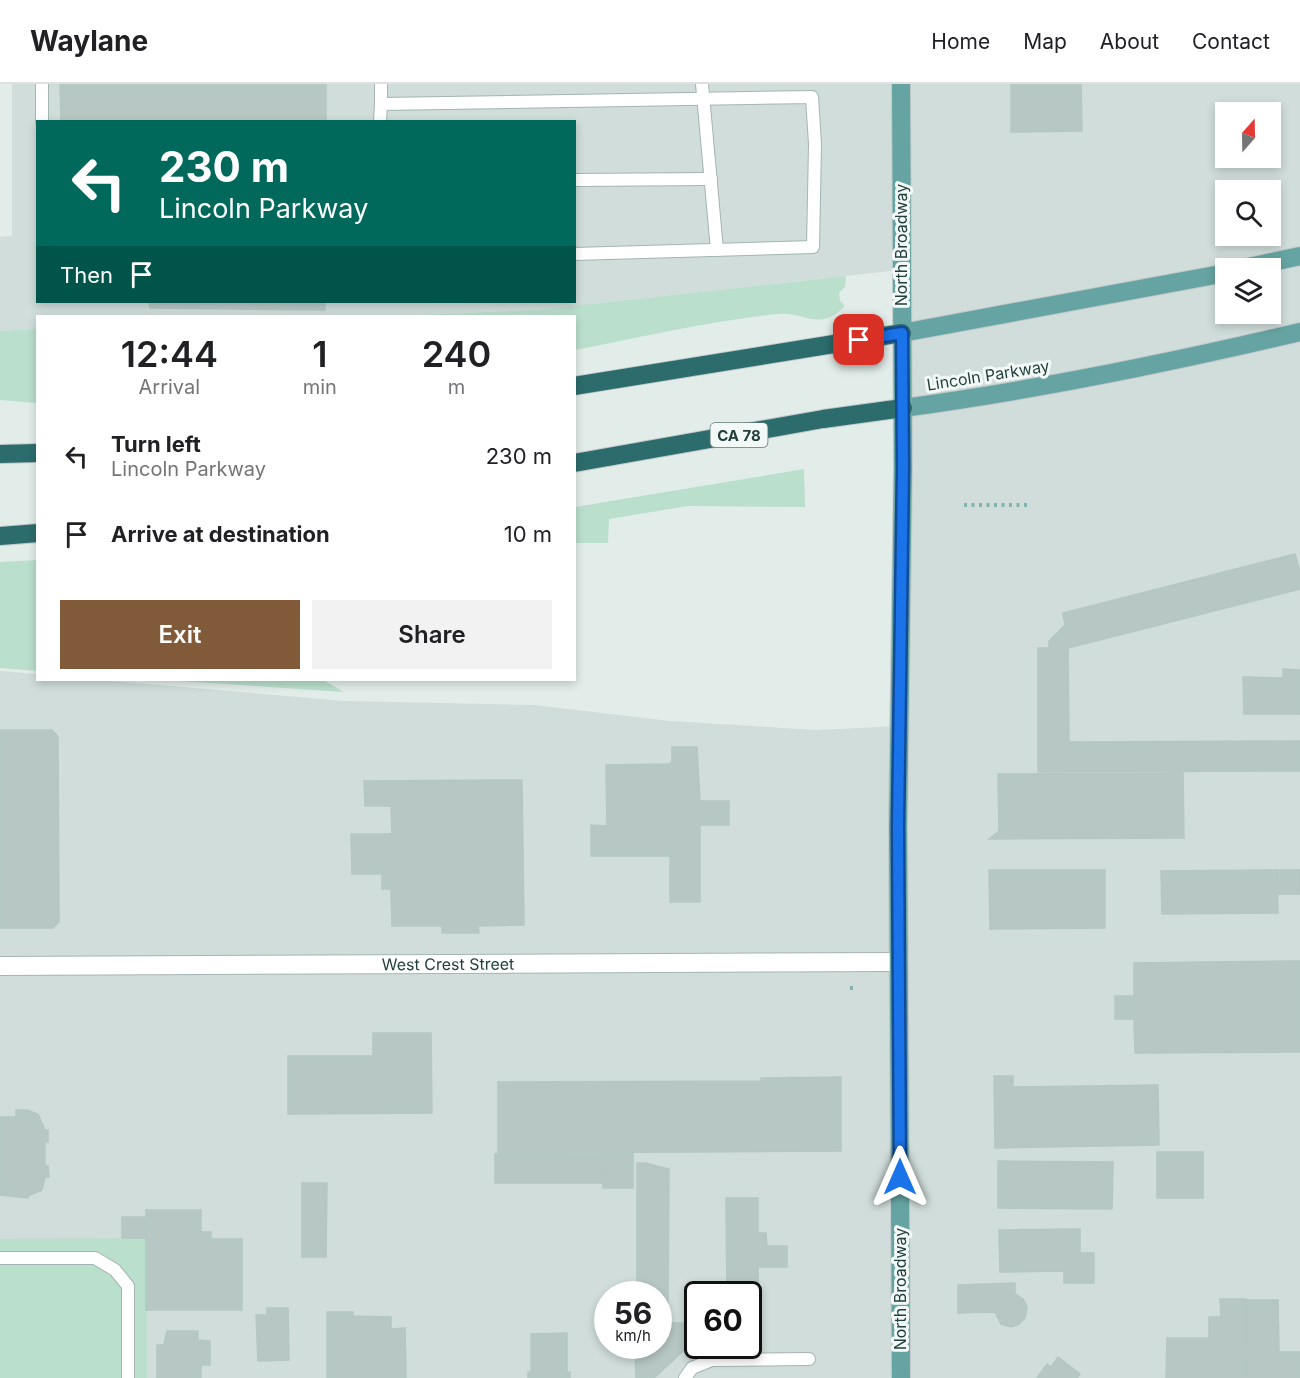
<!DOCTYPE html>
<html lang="en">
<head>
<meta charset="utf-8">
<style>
	body { margin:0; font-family:Inter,sans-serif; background:#f2f2f2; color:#202124; height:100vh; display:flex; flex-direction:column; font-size:22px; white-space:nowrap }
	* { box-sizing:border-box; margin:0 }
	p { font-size:20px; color:#757577 }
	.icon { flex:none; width:33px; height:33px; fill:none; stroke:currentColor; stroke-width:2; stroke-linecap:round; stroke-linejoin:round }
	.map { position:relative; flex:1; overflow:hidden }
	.sheet { position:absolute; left:36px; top:231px; width:540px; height:366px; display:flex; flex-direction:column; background:#fff; border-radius:0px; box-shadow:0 3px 9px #0003 }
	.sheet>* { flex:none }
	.banner { position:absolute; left:36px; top:36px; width:540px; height:183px; border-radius:0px; box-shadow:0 3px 9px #0003; background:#00695c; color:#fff; overflow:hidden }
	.needle { width:39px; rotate:20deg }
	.tools { position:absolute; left:1215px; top:18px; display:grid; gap:12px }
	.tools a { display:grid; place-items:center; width:66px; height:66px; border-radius:0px; background:#fff; box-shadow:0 3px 9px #0003; font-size:30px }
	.speed { position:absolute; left:594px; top:1197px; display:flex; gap:12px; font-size:30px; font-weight:700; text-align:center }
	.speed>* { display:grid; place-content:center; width:78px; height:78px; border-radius:50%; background:#fff; box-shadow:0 3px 9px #0003; line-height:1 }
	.speed small { font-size:15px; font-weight:400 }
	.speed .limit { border:3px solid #111; border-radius:9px; background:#fff; color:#111 }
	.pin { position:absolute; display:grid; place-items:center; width:51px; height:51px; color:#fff; margin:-26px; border-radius:12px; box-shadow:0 3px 9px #0006 }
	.me { position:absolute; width:66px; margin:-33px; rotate:0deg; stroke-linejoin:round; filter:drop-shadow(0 0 4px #0008) }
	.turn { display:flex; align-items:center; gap:21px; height:126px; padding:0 24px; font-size:27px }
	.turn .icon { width:78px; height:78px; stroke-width:2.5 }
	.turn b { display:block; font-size:42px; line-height:51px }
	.then { display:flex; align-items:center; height:57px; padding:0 24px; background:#0003; gap:12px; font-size:22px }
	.eta { display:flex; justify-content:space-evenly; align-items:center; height:102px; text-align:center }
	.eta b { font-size:36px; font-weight:600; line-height:42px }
	.cta { display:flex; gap:12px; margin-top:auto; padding:12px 24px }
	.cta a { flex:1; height:69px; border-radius:0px; background:#815a3a; color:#fff; font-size:24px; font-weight:600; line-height:69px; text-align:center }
	.cta a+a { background:#f2f2f2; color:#202124 }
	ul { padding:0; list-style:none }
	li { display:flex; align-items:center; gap:18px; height:78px; padding:0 24px }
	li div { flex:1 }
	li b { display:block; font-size:22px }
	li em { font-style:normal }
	header { display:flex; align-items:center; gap:36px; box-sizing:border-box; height:84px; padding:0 30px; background:#fff; border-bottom:2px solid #e0e0e0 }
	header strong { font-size:28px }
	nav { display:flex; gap:33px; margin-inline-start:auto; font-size:21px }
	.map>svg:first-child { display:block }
	.built { fill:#d0ddda; fill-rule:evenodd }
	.green { fill:#badfcc }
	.building { fill:#b7c8c4; stroke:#b4c7c3; stroke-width:1.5 }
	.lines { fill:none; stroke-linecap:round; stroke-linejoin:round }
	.lane-casing { stroke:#a4b5b3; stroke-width:14 }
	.street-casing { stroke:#a4b5b3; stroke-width:20 }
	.primary-casing { stroke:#c1c9c9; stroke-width:20 }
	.highway-casing { stroke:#c1c9c9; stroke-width:20 }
	.path { stroke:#81b2ad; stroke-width:4; stroke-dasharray:3 4.5; stroke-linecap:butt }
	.lane { stroke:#fff; stroke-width:12 }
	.street { stroke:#fff; stroke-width:18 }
	.primary { stroke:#65a4a2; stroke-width:18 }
	.highway { stroke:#2c6c6c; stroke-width:18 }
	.route-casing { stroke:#114b97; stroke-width:15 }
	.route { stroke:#1a73e8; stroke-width:10 }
	.labels { text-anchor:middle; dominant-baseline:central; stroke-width:6; stroke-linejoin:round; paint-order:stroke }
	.shield { fill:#f3f9f7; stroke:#607775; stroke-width:1.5 }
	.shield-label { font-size:15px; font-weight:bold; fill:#213f3d }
	.street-label { font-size:16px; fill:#213f3d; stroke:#f3f9f7 }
</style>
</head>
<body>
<header>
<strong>Waylane</strong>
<nav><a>Home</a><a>Map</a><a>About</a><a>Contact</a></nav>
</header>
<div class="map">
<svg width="1300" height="1294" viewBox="0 0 1300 1294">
	<rect width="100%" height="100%" fill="#e2edea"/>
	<path class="built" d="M12 0H1300V1294H0V587L37 590 38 596H100L345 617 534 621 670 637 817 646 899 642 900 186 535 226 387 232H38L37 245 0 247V153L12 152ZM1226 28H1270V74H1226ZM38 38H574V218H38ZM1226 106H1270V152H1226ZM1226 184H1270V230H1226ZM608 1210H658V1262H608ZM698 1210H748V1262H698Z"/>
	<g class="green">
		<path d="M846 192 845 203 839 209 840 217 845 222C818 249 806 227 777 230 709 237 642 253 575 266L574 232H387L535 226Z"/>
		<path d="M37 245V319L0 316V247Z"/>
		<path d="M804 385 805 423 688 422 609 435 608 459H575V423Z"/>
		<path d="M37 476V587L0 584V478Z"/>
		<path d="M165 596H323L344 608Z"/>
		<path d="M146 1154 147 1294H0V1155Z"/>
	</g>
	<g class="building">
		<path d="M60 0H326V38H61Z"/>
		<path d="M1011 0H1081L1082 47 1011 48Z"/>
		<path d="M149 218H325V226L150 224Z"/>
		<path d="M1295 470 1300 488V505L1068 564 1069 658 1300 657V687L1038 688V564H1049V557L1065 541 1063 529Z"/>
		<path d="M1283 585 1300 586V630H1244L1243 593 1283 594Z"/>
		<path d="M0 646H52L58 653 59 838 53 844H0Z"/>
		<path d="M672 663H697L700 717H729V741H700V818H670V772H591V741L607 742 606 681 669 680 672 678Z"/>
		<path d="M1183 689 1184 754 989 755 999 747 998 690Z"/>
		<path d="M522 696 524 841 478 842 479 849H442V842H392L391 805H382V790H352L351 750H392L391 722H365L364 697Z"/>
		<path d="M989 786H1105V844L990 845Z"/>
		<rect x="1277" y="786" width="23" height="24"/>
		<path d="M1277 786 1278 829 1162 830 1161 787Z"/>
		<path d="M1300 877V968L1135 969 1134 935H1115V912H1134V879Z"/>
		<path d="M373 949H431L432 1029 288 1030V972H373Z"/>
		<path d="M994 992H1013V1003L1158 1001 1159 1061 995 1064Z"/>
		<path d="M841 993V1067L498 1069V998L761 997V994Z"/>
		<path d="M16 1026H27L38 1030 45 1046H48V1058H45V1082H48L49 1093H45L42 1106 28 1112V1114L0 1111V1033H16Z"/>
		<path d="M602 1068H633V1104H603Z"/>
		<rect x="1157" y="1068" width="46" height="46"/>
		<rect x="495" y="1070" width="107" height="29"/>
		<path d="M998 1077 1113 1078 1112 1125 998 1124Z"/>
		<path d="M637 1079H646L669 1085 668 1222 658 1220V1210H637Z"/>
		<path d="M302 1099H327L326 1173H302Z"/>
		<path d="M726 1114H758V1149H766L767 1162H787V1183H758L759 1239H748V1210H727Z"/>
		<path d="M146 1126H201V1148H211V1155H242V1226H146Z"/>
		<rect x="122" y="1133" width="24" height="21"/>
		<path d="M1080 1145V1169H1094V1199H1064V1187L1000 1188 999 1146Z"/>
		<path d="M1015 1199V1210L1023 1215 1027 1223 1025 1234 1019 1240 1011 1243 1001 1240 995 1228 958 1229V1201Z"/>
		<path d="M1220 1215H1246L1247 1294H1166L1167 1254H1209V1233H1221Z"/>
		<path d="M1246 1216H1278L1279 1268H1300V1294H1247Z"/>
		<path d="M267 1224H288L289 1276 258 1277 256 1231H267Z"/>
		<path d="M327 1228H353V1232L391 1233V1245L405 1244 406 1294H327Z"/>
		<path d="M658 1239H693L694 1257 654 1294H636L635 1262H658Z"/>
		<path d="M167 1247H198V1256L210 1257V1281H201V1294H157V1261H164Z"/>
		<path d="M567 1249V1288H570V1294H528V1288H531V1250Z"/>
		<path d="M1058 1273 1080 1290 1077 1294H1037L1047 1280 1051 1283Z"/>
	</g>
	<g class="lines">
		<g class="lane-casing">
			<g id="lane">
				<path d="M381 0V20"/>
				<path d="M702 0 717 166"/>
				<path d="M42 38V0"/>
				<path d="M380 38 381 20 812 13 815 60 813 163 574 170"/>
				<path d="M574 96 711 95"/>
				<path d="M0 1174H95L115 1186 128 1202V1294"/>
				<path d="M685 1294 692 1284 712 1276 809 1275"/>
			</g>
		</g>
		<g class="street-casing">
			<g id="street">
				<path id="s1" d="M0 882 898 878"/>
			</g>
		</g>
		<g class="primary-casing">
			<g id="primary">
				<path d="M1244 184 1300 172"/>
				<path d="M902 249 1226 189"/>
				<path d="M903 324C1037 306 1169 279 1300 248"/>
				<path d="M901 1294 898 742 903 384 901 0"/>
			</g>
		</g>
		<g class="highway-casing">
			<g id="highway">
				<path d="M574 302 902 249"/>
				<path d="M0 370 38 369"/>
				<path d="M574 379 823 335 903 324"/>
				<path d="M0 452 38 449"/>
			</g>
		</g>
		<g class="path">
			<path d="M964 421H1029"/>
			<path d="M850 904H853"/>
		</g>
		<use href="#lane" class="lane"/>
		<use href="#street" class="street"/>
		<use href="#primary" class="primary"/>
		<use href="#highway" class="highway"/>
	</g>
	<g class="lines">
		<g class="route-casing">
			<path id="route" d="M859 256 902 249 903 384 898 742 900 1093"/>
		</g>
		<use href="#route" class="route"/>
	</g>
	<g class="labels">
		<rect class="shield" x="710.5" y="339" width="57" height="24" rx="4.5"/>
		<g class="shield-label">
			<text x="739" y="351">CA 78</text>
		</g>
		<g class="street-label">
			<text transform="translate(901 161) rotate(-90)">North Broadway</text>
			<text transform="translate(988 291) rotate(-9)">Lincoln Parkway</text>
			<text stroke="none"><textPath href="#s1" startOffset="448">West Crest Street</textPath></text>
			<text transform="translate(900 1205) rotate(-90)">North Broadway</text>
		</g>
	</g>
</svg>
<div class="tools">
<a><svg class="needle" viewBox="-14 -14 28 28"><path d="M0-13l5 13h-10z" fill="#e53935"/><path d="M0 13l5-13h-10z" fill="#757577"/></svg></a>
<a><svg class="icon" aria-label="search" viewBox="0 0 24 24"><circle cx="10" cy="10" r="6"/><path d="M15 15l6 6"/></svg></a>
<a><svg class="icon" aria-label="layers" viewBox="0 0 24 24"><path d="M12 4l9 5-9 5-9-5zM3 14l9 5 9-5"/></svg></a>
</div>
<div class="speed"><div>56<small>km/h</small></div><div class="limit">60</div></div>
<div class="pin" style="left:859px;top:256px;background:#d93025"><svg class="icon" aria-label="arrive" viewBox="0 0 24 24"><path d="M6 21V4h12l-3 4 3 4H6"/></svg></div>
<svg class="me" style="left:900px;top:1093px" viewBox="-20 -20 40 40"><path d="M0-17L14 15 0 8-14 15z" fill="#1a73e8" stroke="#fff" stroke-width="4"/></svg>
<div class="banner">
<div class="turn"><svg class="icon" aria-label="left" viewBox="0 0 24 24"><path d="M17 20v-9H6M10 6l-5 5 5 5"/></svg><div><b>230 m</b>Lincoln Parkway</div></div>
<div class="then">Then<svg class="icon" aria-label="arrive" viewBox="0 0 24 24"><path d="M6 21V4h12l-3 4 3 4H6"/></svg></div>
</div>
<section class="sheet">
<div class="eta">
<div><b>12:44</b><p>Arrival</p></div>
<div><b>1</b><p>min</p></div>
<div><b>240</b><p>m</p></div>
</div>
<ul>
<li><svg class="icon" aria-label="left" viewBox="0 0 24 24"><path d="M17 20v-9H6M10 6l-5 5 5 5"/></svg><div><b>Turn left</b><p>Lincoln Parkway</p></div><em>230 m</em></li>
<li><svg class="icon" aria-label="arrive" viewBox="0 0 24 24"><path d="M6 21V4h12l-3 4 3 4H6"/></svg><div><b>Arrive at destination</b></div><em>10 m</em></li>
</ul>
<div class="cta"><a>Exit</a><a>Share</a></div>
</section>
</div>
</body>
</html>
